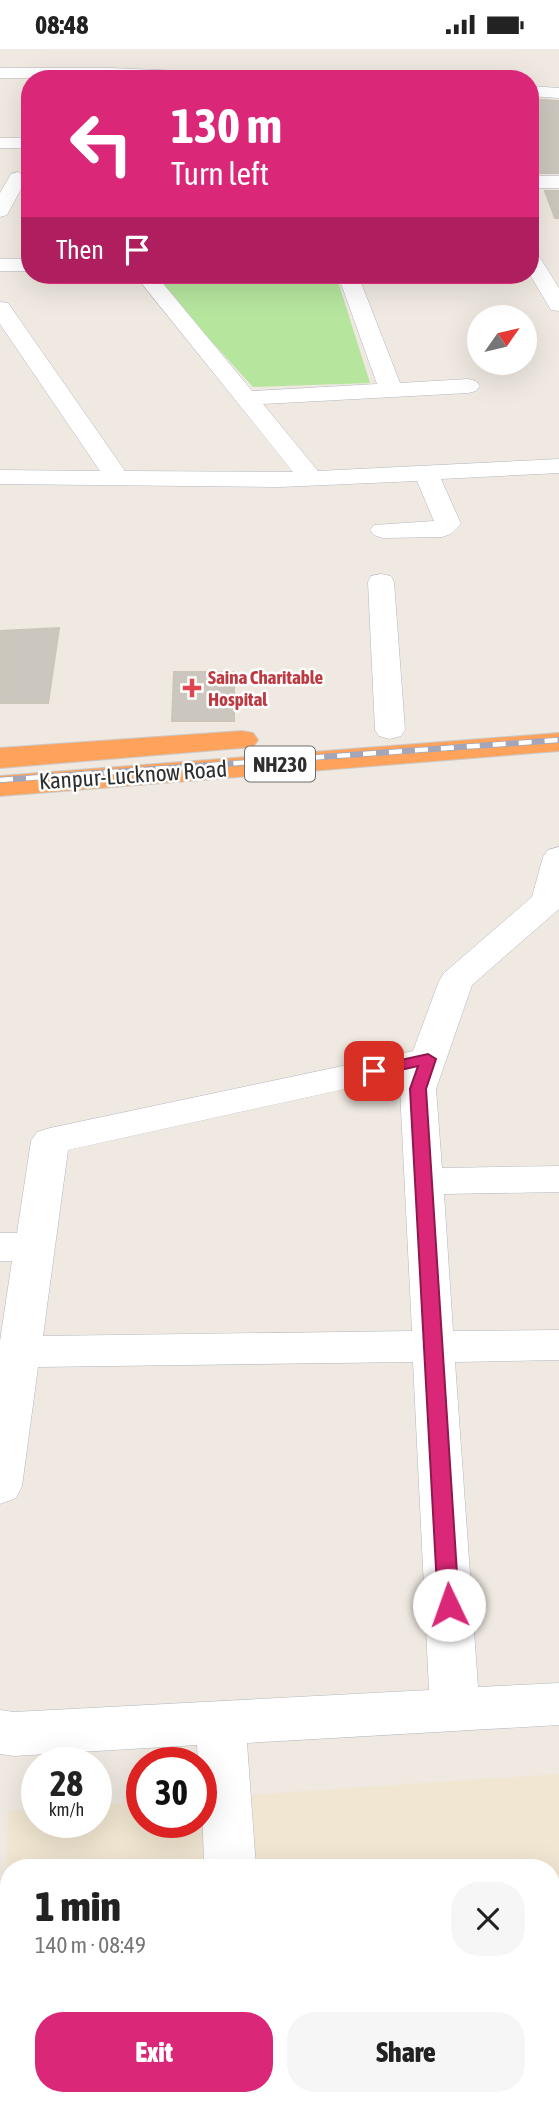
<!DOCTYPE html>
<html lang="en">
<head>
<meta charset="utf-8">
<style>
	body { margin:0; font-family:"Asap Condensed",sans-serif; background:#f6f6f6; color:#222; height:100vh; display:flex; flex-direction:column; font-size:26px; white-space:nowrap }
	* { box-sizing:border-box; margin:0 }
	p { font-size:23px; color:#767676 }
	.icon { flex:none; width:38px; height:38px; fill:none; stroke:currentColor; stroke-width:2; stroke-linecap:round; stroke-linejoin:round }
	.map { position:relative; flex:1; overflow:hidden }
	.sheet { position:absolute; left:0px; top:1810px; width:560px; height:247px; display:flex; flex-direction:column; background:#fff; border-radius:28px 28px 0 0; box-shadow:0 7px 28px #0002 }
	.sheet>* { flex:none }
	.banner { position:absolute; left:21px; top:21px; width:518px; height:214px; border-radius:28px; box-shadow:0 7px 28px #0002; background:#db2777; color:#fff; overflow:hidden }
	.needle { width:46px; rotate:56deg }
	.tools { position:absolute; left:467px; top:256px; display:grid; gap:14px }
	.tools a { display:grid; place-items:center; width:70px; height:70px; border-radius:50%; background:#fff; box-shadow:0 7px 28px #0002; font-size:35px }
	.speed { position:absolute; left:21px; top:1698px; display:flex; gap:14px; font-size:35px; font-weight:700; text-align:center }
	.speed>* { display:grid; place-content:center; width:91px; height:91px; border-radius:50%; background:#fff; box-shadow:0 7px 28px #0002; line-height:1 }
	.speed small { font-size:18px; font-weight:400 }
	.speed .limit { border:10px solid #d22; background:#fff; color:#111 }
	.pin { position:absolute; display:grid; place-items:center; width:60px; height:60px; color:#fff; margin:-30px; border-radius:14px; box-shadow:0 4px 10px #0006 }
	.me { position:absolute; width:77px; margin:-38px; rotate:357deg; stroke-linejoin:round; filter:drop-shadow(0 0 5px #0008) }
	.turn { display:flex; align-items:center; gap:24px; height:147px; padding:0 35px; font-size:32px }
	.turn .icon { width:91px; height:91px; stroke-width:2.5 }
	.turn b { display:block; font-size:49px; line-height:60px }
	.then { display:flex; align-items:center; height:66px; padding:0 35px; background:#0003; gap:14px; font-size:26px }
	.round { display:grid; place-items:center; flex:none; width:74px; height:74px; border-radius:28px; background:#f6f6f6 }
	.summary { display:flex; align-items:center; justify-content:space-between; height:119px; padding:0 35px }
	h1 { font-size:42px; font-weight:800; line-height:52px }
	.cta { display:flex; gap:14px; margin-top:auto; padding:14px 35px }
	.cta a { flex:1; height:80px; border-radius:28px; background:#db2777; color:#fff; font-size:28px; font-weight:800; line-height:80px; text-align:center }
	.cta a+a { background:#f6f6f6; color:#222 }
	.status { display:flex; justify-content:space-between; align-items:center; height:49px; padding:0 35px; background:#fff; direction:ltr }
	.status svg { height:19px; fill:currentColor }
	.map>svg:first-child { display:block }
	.education { fill:#f0e6d1; fill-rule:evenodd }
	.green { fill:#b6e59e }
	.building { fill:#cbc7bf; stroke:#cbc5ba; stroke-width:2 }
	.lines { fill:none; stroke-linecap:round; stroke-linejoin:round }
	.minor-casing { stroke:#b4b7c1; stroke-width:1 }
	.highway-casing { stroke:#c9c9c9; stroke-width:2 }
	.minor { fill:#fff; fill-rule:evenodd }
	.highway { fill:#ffa35c; fill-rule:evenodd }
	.rail-casing { stroke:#a3a6b8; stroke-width:6 }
	.rail { stroke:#fff; stroke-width:4.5; stroke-dasharray:13; stroke-linecap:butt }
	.route { fill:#db2777; stroke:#8e194d; stroke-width:2 }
	.health-dot { fill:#e0444e; stroke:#fff; stroke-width:2.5 }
	.labels { text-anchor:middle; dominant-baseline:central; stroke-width:5; stroke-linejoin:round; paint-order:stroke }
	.far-health-label { font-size:19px; font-weight:bold; fill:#be3a42; stroke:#fff; text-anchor:start }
	.shield { fill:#fff; stroke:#6d6d6d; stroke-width:2 }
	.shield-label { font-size:21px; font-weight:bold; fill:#2e2e2e }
	.street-label { font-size:23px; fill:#2e2e2e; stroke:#fff }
</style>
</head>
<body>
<div class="status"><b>08:48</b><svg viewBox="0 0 49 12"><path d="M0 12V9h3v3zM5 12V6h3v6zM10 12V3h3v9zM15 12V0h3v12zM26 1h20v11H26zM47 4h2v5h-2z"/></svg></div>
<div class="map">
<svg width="559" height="2056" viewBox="0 0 559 2056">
	<rect width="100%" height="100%" fill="#efe9e1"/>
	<path class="education" d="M559 1725V2056H3L8 1762 37 1760V1773H96V1756L142 1753V1773H201V1749ZM9 1818H551V2048H9Z"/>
	<path class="green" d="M151 226H336L370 334 253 338Z"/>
	<g class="building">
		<path d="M530 50 559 52V124H539L530 99Z"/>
		<path d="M545 142H559V169H555Z"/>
		<path d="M59 579 48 654H0V582Z"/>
		<path d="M174 623H234V672H172Z"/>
	</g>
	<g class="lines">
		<g class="minor-casing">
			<g id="minor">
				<path d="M0 19H110L255 25 263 30 0 29Z"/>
				<path d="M530 37 559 39V49L530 47Z"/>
				<rect x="0" y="89" width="30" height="10"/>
				<path d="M18 123 27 129 7 166 0 168V144L11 125Z"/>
				<rect x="530" y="127" width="29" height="12"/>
				<path d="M530 202 537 204 559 239V262L551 261 530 226Z"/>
				<rect x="0" y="210" width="30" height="12"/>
				<path d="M135 226H156L252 342 377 335 338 226H358L400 334 468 330 476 332 480 337 476 342 468 344 263 355 318 422 559 410V424L441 430 461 475 451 485 442 488 383 489 374 486 370 481 374 476 434 472 417 432 280 438 0 435V421L100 422 0 275V253L8 254 125 422 293 423Z"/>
				<path d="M381 525 391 527 394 533 405 681 401 687 390 690 379 687 375 681 368 533 371 527Z"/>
				<path d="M559 798V860L472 936 436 1040 442 1119 559 1117V1143L444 1145 453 1282 559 1281V1311L455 1313 478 1638 559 1634V1676L247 1694 256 1818H204L201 1713H198L197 1696 14 1707 0 1705V1661L14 1663 429 1641 413 1313 38 1318 22 1437 16 1449 0 1455V1292L12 1212H0V1184H17L31 1092 37 1083 50 1079 413 1002 439 932 444 924 532 848 543 808 548 801ZM404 1027 400 1040 412 1282 43 1287 68 1101Z"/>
				<path d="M216 2048H272L274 2056H216Z"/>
			</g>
		</g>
		<g class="highway-casing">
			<g id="highway">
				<path d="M242 682 253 684 258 691 253 698 0 719V699Z"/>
				<path d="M559 684V702L0 747V727Z"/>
			</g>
		</g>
		<use href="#minor" class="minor"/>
		<use href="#highway" class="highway"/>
		<g class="rail-casing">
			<path id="rail" d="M0 731 559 691"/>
		</g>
		<use href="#rail" class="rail"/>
	</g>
	<path class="route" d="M428 1005 436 1010 426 1040 459 1556 456 1562 449 1565 441 1562 438 1556 410 1040 418 1017 374 1027 366 1022 369 1018Z"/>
	<path class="health-dot" d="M188.5 628.5h7v7h7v7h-7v7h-7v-7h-7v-7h7z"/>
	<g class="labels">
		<g class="far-health-label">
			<text x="208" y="628">Saina Charitable<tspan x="208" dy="22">Hospital</tspan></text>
		</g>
		<rect class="shield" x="245" y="697.5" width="70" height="35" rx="5"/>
		<g class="shield-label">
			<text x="280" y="715">NH230</text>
		</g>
		<g class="street-label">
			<text transform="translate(133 726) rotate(-4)">Kanpur-Lucknow Road</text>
		</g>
	</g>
</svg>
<div class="tools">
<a><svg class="needle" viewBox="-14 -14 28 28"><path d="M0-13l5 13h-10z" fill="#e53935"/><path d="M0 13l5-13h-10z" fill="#767676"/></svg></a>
</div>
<div class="speed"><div>28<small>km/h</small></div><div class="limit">30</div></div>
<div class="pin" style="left:374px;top:1022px;background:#d93025"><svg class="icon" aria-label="arrive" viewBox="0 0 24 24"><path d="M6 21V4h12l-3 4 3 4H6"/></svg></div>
<svg class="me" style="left:449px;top:1556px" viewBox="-20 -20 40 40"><circle r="19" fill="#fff"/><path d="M0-13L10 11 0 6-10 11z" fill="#db2777"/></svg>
<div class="banner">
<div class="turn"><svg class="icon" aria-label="left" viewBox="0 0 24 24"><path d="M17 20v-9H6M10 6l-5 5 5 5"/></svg><div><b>130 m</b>Turn left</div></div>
<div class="then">Then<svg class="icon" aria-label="arrive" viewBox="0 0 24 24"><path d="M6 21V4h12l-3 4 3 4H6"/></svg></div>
</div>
<section class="sheet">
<div class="summary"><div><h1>1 min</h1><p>140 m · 08:49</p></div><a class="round"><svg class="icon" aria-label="close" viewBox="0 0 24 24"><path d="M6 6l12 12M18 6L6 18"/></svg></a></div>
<div class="cta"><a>Exit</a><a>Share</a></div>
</section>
</div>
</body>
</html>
